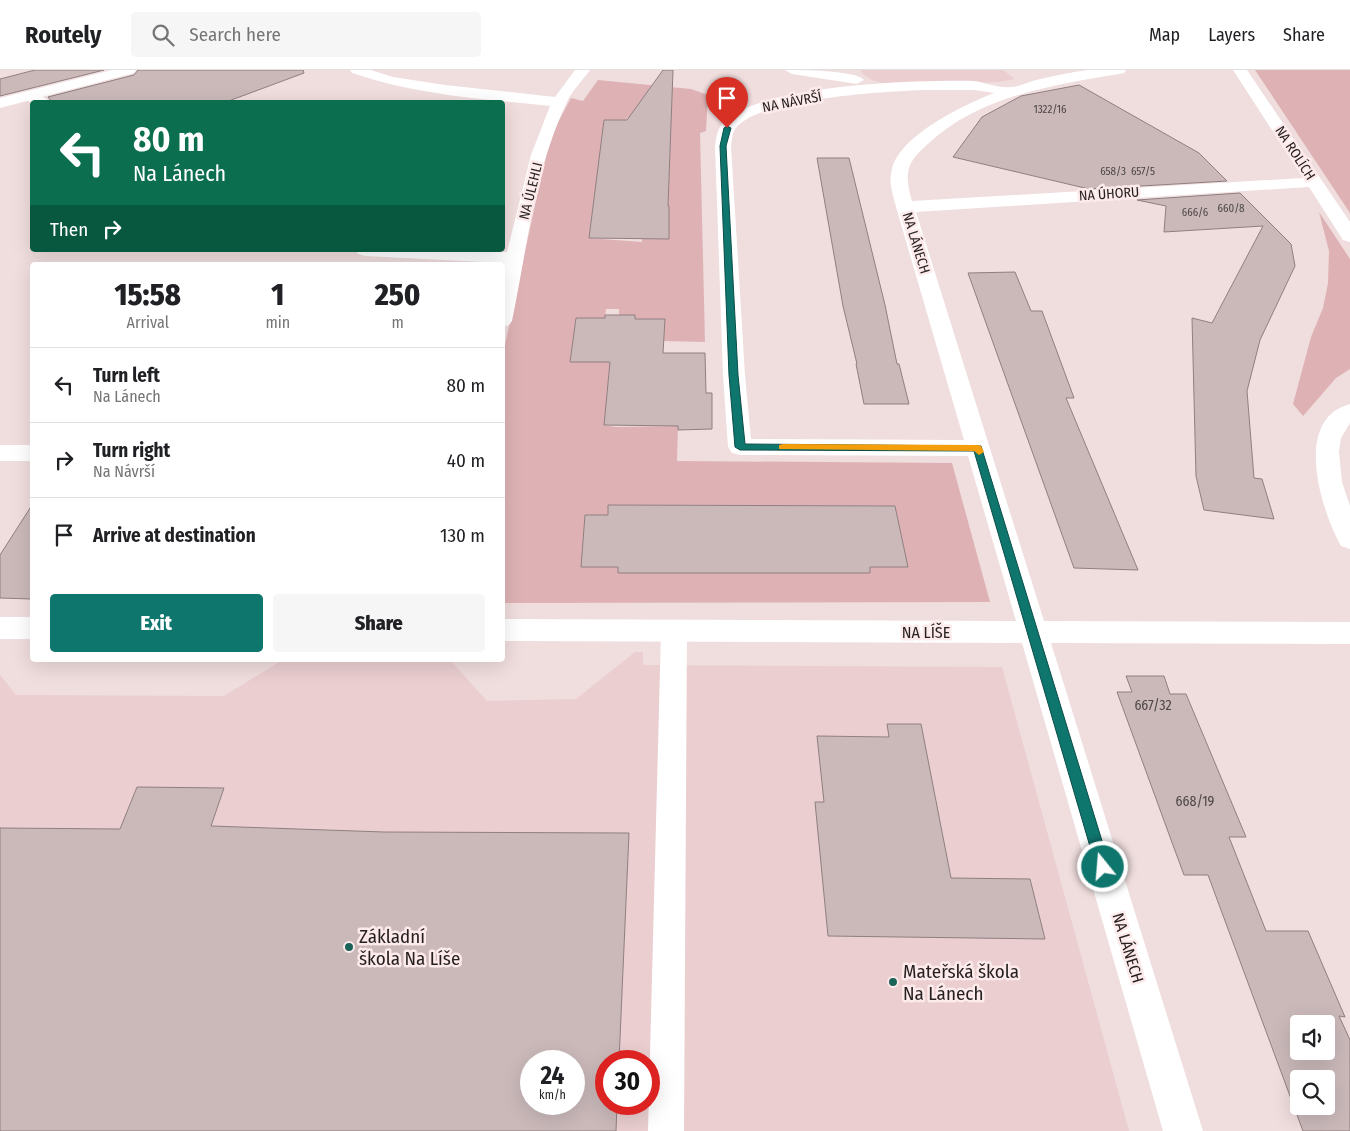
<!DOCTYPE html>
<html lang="en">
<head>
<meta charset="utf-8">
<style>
	body { margin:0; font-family:"Fira Sans Condensed",sans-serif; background:#f6f6f6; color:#202124; height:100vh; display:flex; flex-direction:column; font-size:19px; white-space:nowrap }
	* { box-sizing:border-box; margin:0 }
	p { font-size:16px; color:#757577 }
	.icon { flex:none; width:28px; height:28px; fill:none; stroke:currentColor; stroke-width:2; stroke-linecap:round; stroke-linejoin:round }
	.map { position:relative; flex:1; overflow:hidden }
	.drawer { position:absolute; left:30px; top:192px; width:475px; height:400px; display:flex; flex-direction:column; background:#fff; border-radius:5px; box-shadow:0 5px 20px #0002 }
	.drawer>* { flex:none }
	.hud { position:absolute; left:30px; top:30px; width:475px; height:152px; border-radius:5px; box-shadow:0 5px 20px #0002; background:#0b6e4f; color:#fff; overflow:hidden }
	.buttons { position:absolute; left:1290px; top:945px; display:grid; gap:10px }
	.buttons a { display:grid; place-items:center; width:45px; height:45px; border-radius:5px; background:#fff; box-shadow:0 5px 20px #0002; font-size:25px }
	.speed { position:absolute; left:520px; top:980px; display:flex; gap:10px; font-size:25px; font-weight:700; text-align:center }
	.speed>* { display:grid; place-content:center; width:65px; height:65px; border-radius:50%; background:#fff; box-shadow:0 5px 20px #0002; line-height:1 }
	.speed small { font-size:12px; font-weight:400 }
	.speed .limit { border:8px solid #d22; background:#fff; color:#111 }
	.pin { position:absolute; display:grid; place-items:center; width:42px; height:42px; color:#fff; margin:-51px -21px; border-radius:50% 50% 50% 0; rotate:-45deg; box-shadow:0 0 5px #0007 }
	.pin .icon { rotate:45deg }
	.me { position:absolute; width:55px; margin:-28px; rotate:343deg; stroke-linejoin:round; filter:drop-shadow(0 0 4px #0008) }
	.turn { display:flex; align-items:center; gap:18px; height:105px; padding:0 20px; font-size:22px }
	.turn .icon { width:65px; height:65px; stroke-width:2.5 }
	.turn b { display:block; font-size:35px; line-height:42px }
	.then { display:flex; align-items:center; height:48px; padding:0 20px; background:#0003; gap:10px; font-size:19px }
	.eta { display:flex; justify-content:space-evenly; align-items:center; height:85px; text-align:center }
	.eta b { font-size:30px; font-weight:800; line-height:35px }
	.cta { display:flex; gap:10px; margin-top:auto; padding:10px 20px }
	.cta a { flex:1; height:58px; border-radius:5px; background:#0f766e; color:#fff; font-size:20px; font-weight:800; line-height:58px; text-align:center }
	.cta a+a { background:#f6f6f6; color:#202124 }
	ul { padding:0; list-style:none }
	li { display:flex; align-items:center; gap:15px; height:75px; padding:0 20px; border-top:1px solid #e0e0e0 }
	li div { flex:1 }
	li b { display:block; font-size:19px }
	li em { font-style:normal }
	header { display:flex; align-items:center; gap:30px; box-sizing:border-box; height:70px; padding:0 25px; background:#fff; border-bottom:1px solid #e0e0e0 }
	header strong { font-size:24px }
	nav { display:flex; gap:28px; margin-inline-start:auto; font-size:18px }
	.search { width:350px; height:45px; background:#f6f6f6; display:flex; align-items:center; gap:12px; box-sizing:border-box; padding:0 18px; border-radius:5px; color:#757577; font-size:19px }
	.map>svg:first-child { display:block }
	.built { fill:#eaced0; fill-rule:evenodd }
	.green { fill:#deb2b5; fill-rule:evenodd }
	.building { fill:#cbb9ba; stroke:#907f80; fill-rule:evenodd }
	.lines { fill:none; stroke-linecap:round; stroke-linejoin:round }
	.lane { fill:#fff; fill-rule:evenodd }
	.street { fill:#fff; fill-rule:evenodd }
	.secondary { fill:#fff; fill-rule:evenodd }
	.route { fill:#0f766e; stroke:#0a4d48 }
	.slow { fill:#f59e0b }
	.poi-dot { fill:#196359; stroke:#fdeaeb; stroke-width:2 }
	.labels { text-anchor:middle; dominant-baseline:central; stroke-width:5; stroke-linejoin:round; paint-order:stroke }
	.far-number-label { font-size:11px; fill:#4e4646 }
	.far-street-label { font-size:14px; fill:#251f1f; stroke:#fdeaeb }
	.number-label { font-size:14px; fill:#4e4646 }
	.street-label { font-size:16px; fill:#251f1f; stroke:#fdeaeb }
	.near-poi-label { font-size:19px; fill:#251f1f; stroke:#fdeaeb; text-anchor:start }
</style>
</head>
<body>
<header>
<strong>Routely</strong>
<div class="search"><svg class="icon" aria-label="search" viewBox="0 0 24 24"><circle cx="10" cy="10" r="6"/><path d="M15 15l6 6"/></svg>Search here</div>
<nav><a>Map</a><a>Layers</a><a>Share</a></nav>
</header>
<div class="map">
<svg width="1350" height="1061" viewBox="0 0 1350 1061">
	<rect width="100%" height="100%" fill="#f0ddde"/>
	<g class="built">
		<path d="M860 0H1003L1015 9 999 12 889 15 872 10 864 5Z"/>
		<path d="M635 582H643V595L1002 597 1129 1061H0V605L16 625 224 626 281 591H451L487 631 576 629ZM531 991H574V1034H531ZM606 991H649V1034H606Z"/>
	</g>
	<g class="green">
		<path d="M1255 0H1350V143L1338 125Z"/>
		<path d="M598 10 691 19 708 25 706 61 700 63 705 272 663 271 664 249H635V245L619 246V239H606L605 248H576L570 292H610L604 355 616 357 678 356 677 391 952 393 990 532 503 533V284L546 84 556 56 571 28 583 31ZM627 48 671 50 670 75H601L604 50H626ZM593 136H669V169H642V172L589 168ZM622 435 895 436 907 497H870V503H618V497H581L585 445H608Z"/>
		<path d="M1319 142 1350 189V299L1336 308 1303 346 1293 334 1311 267 1323 238 1328 213 1329 181Z"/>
	</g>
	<g class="building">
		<path d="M35 0H104L0 26V9Z"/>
		<path d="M138 0H303L304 3 226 32H52L48 27 134 5Z"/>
		<path d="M663 0H673L668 136H669V169L589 168 604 50H627Z"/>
		<path d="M1079 15 1199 83 1227 111 1089 119 953 87 982 47 1021 26Z"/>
		<path d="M817 88H849L885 235 897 294H899L909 334H864L856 294H857L843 236Z"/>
		<path d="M1240 123 1291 174 1295 196 1260 270 1247 321 1254 408 1262 409 1274 449 1204 440 1196 406 1192 248 1212 253 1263 156 1164 162 1166 136 1137 130Z"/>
		<path d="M1015 202 1031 241H1042L1074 328H1066L1138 500 1074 498 968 203Z"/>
		<path d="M605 245H635V249H665L663 283H705L706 323H712V359L678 360V356L604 355 610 292H570L576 248H605Z"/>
		<path d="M32 435V529L0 528V485Z"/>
		<path d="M608 435 895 436 908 497H870V503H618V497H581L585 445H608Z"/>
		<path d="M1126 606H1164L1170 624H1186L1246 767H1229L1266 861H1308L1345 947 1339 946 1350 970V1061H1303L1208 805H1184L1170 767 1117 622H1132ZM1299 954H1326V981H1299ZM1299 1009H1326V1036H1299Z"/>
		<path d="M887 654H921L951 808 1030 809 1045 869 828 866 815 732H824L817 666 889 667Z"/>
		<path d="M137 717 224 718 211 756 384 762 629 763 619 991H606V1034H617L616 1061H0V758L120 759ZM531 991H574V1034H531Z"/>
	</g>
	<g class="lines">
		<g class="lane">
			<path d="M785 0C800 0 855 0 864 10L857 14 792 4Z"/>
			<path d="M674 551 683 554 687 561 684 1061H648L661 561 665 554Z"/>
		</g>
		<g class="street">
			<path d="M350 0H371L393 7 445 15 555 27 575 0H590C582 11 571 22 566 34 534 102 527 179 512 251L509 255 502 257V202L504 193 365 186 358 184 356 180 507 182 531 85 550 36C483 29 416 25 352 3Z"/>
			<path d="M1089 0H1126L1124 3 1119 4C1053 15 979 26 928 74 921 80 912 88 909 98 906 110 909 120 912 131L1303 108 1233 0H1247L1350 152V172L1343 170 1309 117 916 142 1044 551 1350 552V574L1051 573 1203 1061H1163L1022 573 502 571V549L1016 551 968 386 740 385 732 383 728 377 723 305 715 76C716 69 717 60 722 54 756 14 920 10 973 11 985 12 999 19 1011 17 1019 17 1028 12 1036 10 1054 6 1071 2 1089 0ZM921 20H975L994 23C964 35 900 65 892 99 888 113 893 124 896 137L964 370 751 369 745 305 731 76C732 71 732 65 734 61 751 28 886 22 921 20Z"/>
			<path d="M30 21 47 29 50 32C40 33 29 35 22 26L25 23Z"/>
			<path d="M1350 334V353L1341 368 1339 382 1342 412 1350 436V479L1341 476C1321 440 1292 349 1350 334Z"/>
			<rect x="0" y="375" width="32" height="16"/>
			<rect x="0" y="547" width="32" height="22"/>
		</g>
		<path class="secondary" d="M112 0H136L134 3 0 38V28Z"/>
	</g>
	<path class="route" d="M727 56 731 58 726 76 738 305 745 374 981 376 1110 797 1108 802 1103 804 1098 802 1096 797 974 381 740 380 735 377 729 305 720 76 724 58Z"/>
	<path class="slow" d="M783 374 978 375 981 376 984 382 979 385 974 381 779 379V375Z"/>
	<g class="poi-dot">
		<circle cx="349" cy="877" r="5"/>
		<circle cx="893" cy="912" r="5"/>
	</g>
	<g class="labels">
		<g class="far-number-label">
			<text x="1050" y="39">1322/16</text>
			<text x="1113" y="101">658/3</text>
			<text x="1143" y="101">657/5</text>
			<text x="1231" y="138">660/8</text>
			<text x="1195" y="142">666/6</text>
		</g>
		<g class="far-street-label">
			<text transform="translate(792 32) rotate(-11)">NA NÁVRŠÍ</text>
			<text transform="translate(1295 83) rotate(57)">NA ROLÍCH</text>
			<text transform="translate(531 121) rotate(-76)">NA ÚLEHLI</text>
			<text transform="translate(1109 124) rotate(-4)">NA ÚHORU</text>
			<text transform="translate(916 173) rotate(73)">NA LÁNECH</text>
		</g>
		<g class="number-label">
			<text x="1153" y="635">667/32</text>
			<text x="1195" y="731">668/19</text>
		</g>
		<g class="street-label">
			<text x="926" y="562">NA LÍŠE</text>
			<text transform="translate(1128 878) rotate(73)">NA LÁNECH</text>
		</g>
		<g class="near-poi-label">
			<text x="359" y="866">Základní<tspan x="359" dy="22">škola Na Líše</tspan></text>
			<text x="903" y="901">Mateřská škola<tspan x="903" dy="22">Na Lánech</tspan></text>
		</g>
	</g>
</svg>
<div class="buttons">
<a><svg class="icon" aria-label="sound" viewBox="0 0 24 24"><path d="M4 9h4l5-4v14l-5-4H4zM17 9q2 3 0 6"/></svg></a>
<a><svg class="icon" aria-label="search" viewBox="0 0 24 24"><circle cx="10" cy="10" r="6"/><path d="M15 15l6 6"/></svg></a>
</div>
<div class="speed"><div>24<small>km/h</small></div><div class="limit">30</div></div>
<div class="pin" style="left:727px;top:58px;background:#d93025"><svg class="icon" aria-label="arrive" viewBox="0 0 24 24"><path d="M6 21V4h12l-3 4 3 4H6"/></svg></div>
<svg class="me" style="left:1103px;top:797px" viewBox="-20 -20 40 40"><circle r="17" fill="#0f766e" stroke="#fff" stroke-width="3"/><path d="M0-11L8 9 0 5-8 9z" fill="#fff"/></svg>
<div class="hud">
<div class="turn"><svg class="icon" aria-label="left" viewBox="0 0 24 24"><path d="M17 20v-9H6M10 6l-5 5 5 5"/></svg><div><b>80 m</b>Na Lánech</div></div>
<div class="then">Then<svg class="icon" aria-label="right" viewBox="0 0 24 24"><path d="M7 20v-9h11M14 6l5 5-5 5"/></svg></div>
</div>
<section class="drawer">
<div class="eta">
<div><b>15:58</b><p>Arrival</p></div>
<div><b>1</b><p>min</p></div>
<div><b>250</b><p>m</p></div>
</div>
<ul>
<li><svg class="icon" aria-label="left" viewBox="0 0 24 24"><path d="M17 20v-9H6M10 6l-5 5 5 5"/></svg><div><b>Turn left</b><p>Na Lánech</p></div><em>80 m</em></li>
<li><svg class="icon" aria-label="right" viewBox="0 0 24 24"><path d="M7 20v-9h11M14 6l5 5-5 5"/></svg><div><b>Turn right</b><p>Na Návrší</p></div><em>40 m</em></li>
<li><svg class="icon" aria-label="arrive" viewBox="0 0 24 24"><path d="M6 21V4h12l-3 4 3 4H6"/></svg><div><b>Arrive at destination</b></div><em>130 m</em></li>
</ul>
<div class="cta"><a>Exit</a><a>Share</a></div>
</section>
</div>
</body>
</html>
